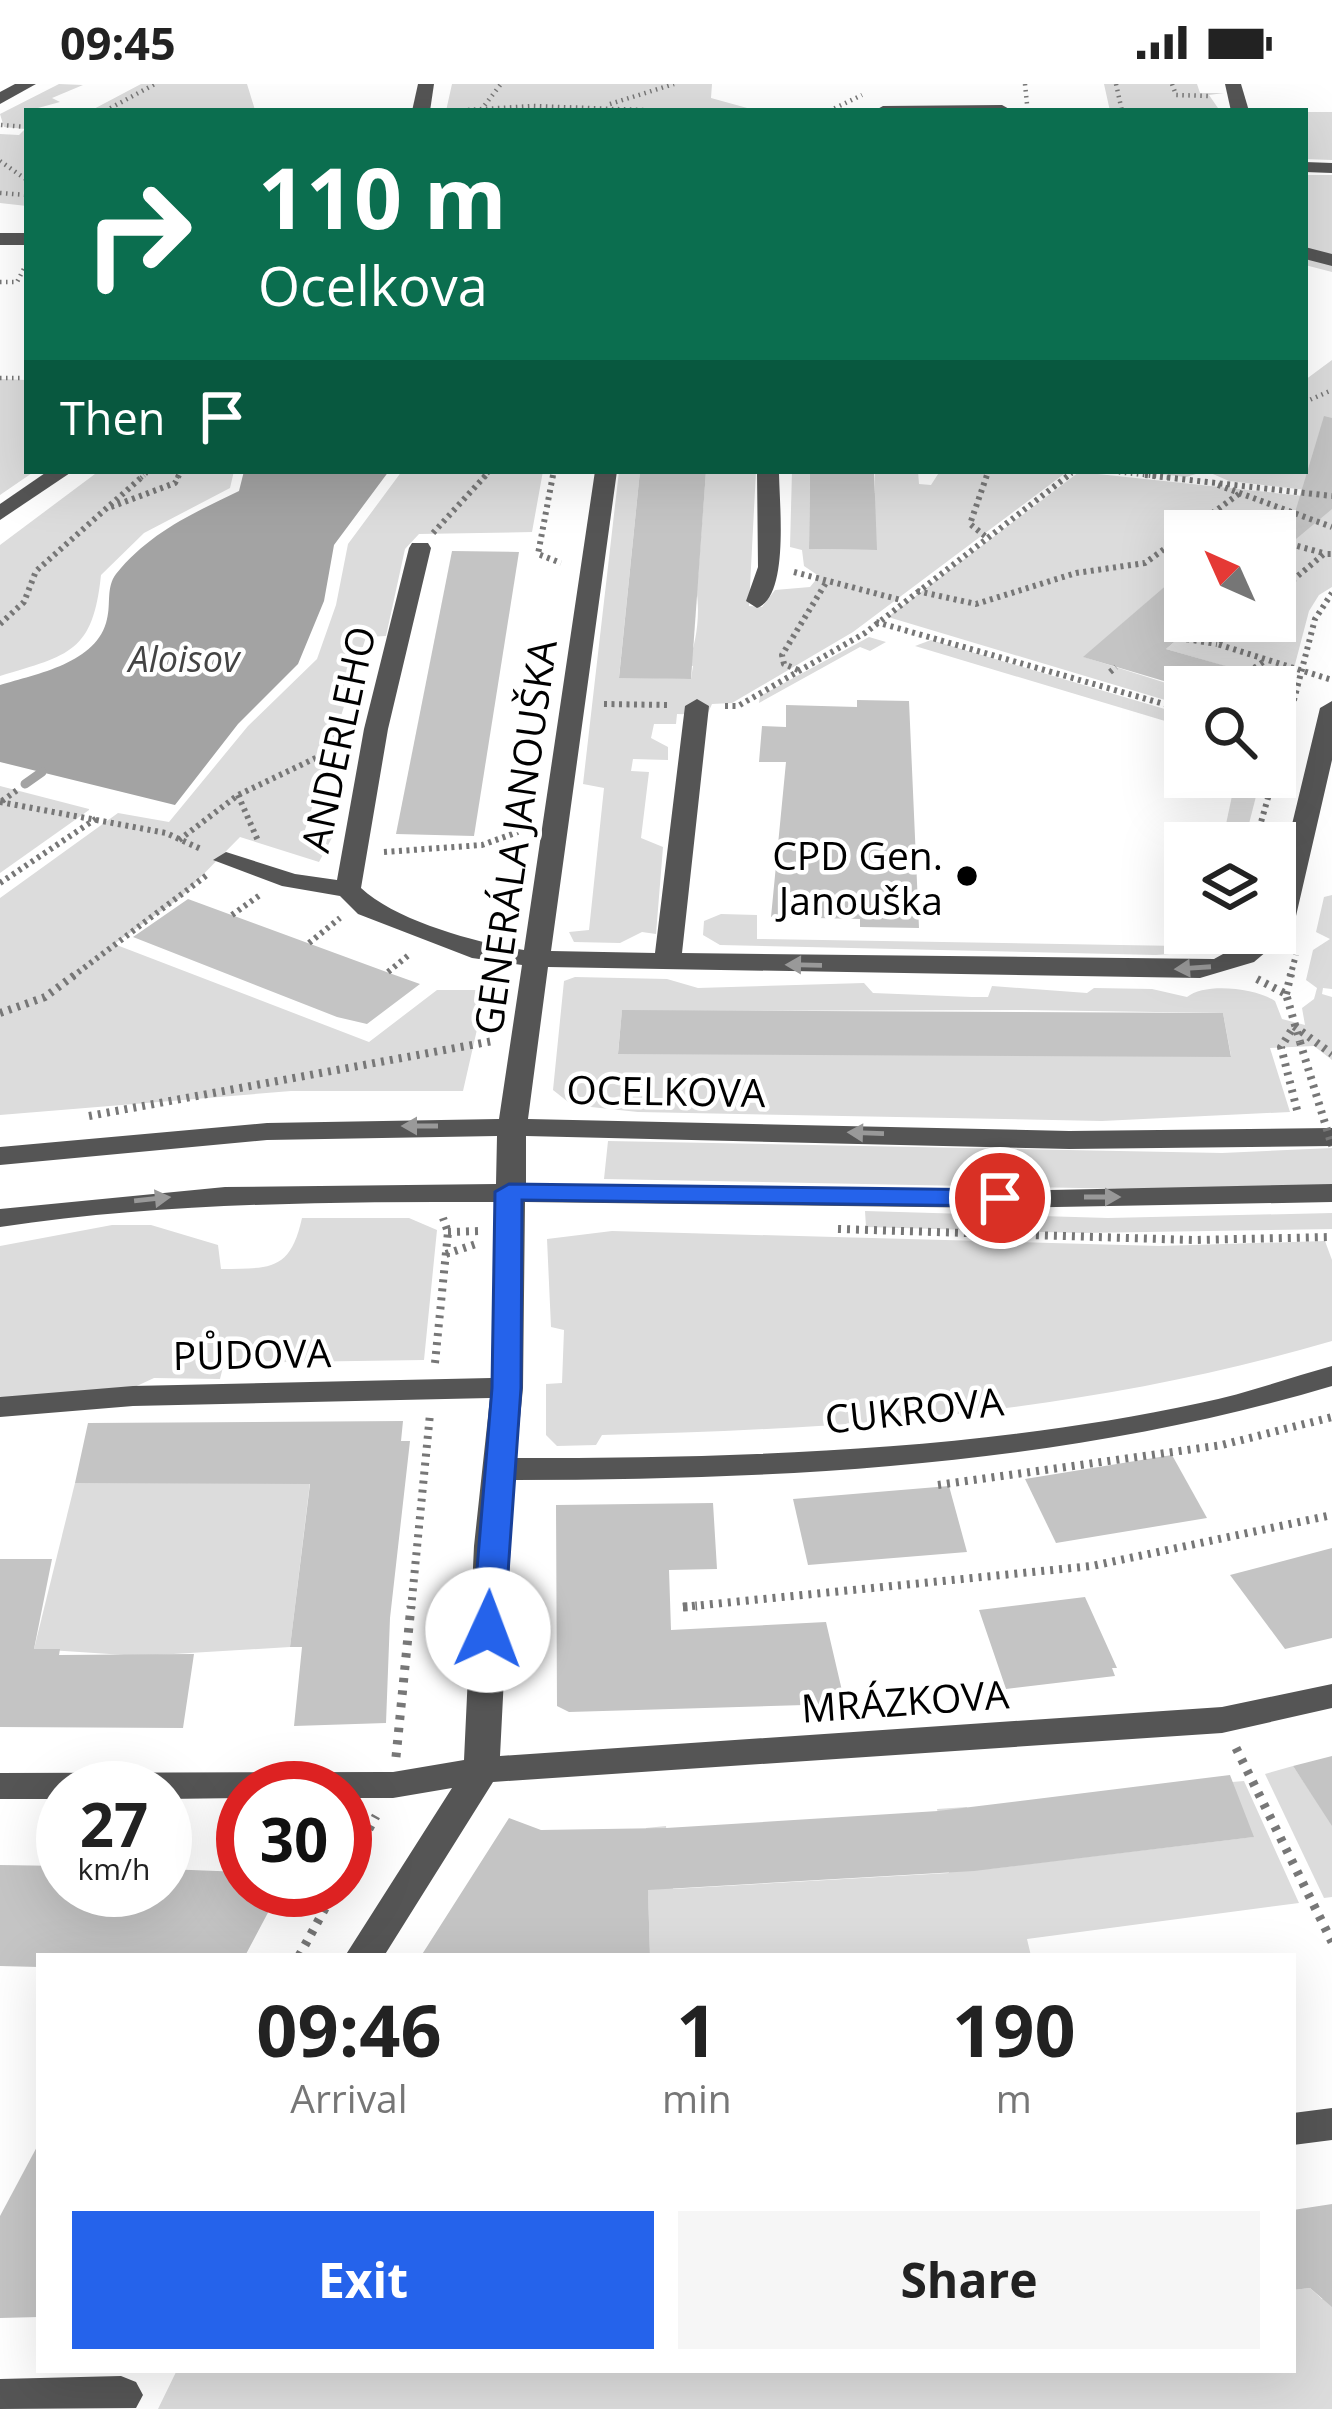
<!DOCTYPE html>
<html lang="en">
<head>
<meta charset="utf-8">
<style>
	body { margin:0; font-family:"Open Sans",sans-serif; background:#f6f6f6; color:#222; height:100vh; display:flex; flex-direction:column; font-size:45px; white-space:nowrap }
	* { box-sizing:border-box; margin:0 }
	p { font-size:39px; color:#767676 }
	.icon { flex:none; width:66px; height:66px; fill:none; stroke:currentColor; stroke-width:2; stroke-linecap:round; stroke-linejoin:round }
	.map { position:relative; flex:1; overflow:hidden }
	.sheet { position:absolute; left:36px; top:1869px; width:1260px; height:420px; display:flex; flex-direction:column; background:#fff; border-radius:0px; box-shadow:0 12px 48px #0002 }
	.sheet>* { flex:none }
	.hud { position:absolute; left:24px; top:24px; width:1284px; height:366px; border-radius:0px; box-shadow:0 12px 48px #0002; background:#0b6e4f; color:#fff; overflow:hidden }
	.needle { width:78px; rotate:315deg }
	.fabs { position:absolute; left:1164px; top:426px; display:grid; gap:24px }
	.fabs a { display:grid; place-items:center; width:132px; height:132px; border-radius:0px; background:#fff; box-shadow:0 12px 48px #0002; font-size:60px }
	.speed { position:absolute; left:36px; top:1677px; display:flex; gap:24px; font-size:60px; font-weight:700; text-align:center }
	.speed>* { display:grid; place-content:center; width:156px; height:156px; border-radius:50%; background:#fff; box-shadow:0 12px 48px #0002; line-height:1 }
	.speed small { font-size:30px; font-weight:400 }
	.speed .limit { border:18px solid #d22; background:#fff; color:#111 }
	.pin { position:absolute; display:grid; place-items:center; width:102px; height:102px; color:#fff; margin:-51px; border:6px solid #fff; border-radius:50%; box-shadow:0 3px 12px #0007 }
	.me { position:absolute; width:132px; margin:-66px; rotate:2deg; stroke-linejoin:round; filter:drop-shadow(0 0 9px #0008) }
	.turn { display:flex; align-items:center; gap:42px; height:252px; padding:0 36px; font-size:54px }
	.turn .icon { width:156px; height:156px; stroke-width:2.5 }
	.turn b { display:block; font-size:84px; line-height:102px }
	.then { display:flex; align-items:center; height:114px; padding:0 36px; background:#0003; gap:24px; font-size:45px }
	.eta { display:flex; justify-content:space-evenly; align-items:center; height:204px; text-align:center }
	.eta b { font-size:72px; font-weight:700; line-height:84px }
	.button { display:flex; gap:24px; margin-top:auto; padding:24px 36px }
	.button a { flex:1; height:138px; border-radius:0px; background:#2563eb; color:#fff; font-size:48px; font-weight:700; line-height:138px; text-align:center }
	.button a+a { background:#f6f6f6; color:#222 }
	.status { display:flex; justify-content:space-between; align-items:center; height:84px; padding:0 60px; background:#fff; direction:ltr }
	.status svg { height:33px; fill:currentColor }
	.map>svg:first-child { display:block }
	.green { fill:#dcdcdc; fill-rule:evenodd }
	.water { fill:#a3a3a3 }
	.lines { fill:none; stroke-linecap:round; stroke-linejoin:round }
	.stream { stroke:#a3a3a3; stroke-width:9 }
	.building { fill:#c4c4c4 }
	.path-far3 { stroke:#777; stroke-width:4.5; stroke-dasharray:1.5 4.5; stroke-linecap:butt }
	.path-far2 { stroke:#777; stroke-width:6; stroke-dasharray:3 4.5; stroke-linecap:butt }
	.path-far1 { stroke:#777; stroke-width:8; stroke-dasharray:3 6; stroke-linecap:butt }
	.path { stroke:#777; stroke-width:9; stroke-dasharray:4.5 8; stroke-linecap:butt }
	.minor { fill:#555; fill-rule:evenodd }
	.path-bridge { stroke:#777; stroke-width:8; stroke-dasharray:3 6; stroke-linecap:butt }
	.oneway { fill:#999 }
	.route { fill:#2563eb; stroke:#184099; stroke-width:3 }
	.poi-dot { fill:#000; stroke:#fff; stroke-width:4.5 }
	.labels { text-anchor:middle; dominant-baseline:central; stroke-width:9; stroke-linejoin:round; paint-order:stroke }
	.far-water-label { font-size:36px; font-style:italic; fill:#444; stroke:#fff }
	.street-label { font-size:39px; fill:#000; stroke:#fff }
	.poi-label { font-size:39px; fill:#000; stroke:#fff; text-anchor:end }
</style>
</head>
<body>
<div class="status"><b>09:45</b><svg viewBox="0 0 49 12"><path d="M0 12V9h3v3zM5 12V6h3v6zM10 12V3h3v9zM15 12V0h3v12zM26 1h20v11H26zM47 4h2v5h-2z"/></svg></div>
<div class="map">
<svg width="1332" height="2325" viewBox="0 0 1332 2325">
	<rect width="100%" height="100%" fill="#fff"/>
	<g class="green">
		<path d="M59 0 83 1 52 14 60 18 27 27V122L0 119V50L19 51 25 45 4 43 0 30Z"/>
		<path d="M141 0H247L255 26 291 27H90Z"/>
		<path d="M452 0H712L711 14 758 27H446Z"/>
		<path d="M1104 0H1197L1200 9H1224L1209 11 1220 27H1110Z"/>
		<path d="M1305 28H1332V76L1305 75Z"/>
		<path d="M1305 91H1332V188L1305 181Z"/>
		<path d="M1332 276V409L1229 397 1206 387 1186 393 1134 387H1305V296Z"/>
		<path d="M0 295 27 296V387H35L0 411Z"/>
		<path d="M99 387H234L230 404 144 449 101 491C93 568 70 571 0 592V461Z"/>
		<path d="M402 387H543L532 448 419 450 405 465 386 552 366 553 304 749 334 750 319 778 240 753 180 814 114 860 369 958 437 906H486L463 1007H291L0 1031V814L118 729 169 738 248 642 317 575 336 521 348 460Z"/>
		<path d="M619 387H640L619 593 691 595 693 582 687 581C698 558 702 518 693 493H698L706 387H756L749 522 762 523 775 506 810 503 819 492 804 482 802 466 790 463 792 387H810L809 465 876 466 870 410 875 409V387H918L919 400 931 401 940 387H1068L853 548 732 619 712 620 707 631 677 630 676 640H654L651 654 668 663V676L633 675 631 687 649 688 641 754 663 763 656 850 642 848 620 859 574 858 569 848 589 846 604 704 583 700Z"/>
		<path d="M1079 388 1332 415V503L1319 511 1309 527 1278 645 1271 603 1276 597 1166 565 1199 537H1275V473L1309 442 1255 428 1231 447H1185V485L1084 573 1185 605V622L888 533Z"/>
		<path d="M869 553 886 558 870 567 860 563 759 619 760 612Z"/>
		<path d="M931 556 1185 631V643L915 562Z"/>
		<path d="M1236 693H1261L1244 759H1222Z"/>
		<path d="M0 702 89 725V726L0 789Z"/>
		<path d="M1332 811V905L1323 904 1322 910 1332 913V976L1314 962 1270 964 1290 1028 1102 1037 638 1028 572 1021 553 1006 564 897 575 893 667 895 698 904 864 899 873 909 972 913H988L992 902 1087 909 1094 904 1152 905 1187 913C1205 898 1256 904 1275 917L1282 935 1305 941 1302 924 1314 915 1317 904 1306 896 1313 866 1330 855 1316 848 1324 813ZM1023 926 1223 929 1231 972 618 969 622 927Z"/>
		<path d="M721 830 757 831V855L1180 862 1203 855 1205 849H1219L1216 860 1199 868 1156 871 720 861 703 851 704 837Z"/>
		<path d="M608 1057 1222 1069 1332 1064V1102L1232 1107 604 1095Z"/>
		<path d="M865 1127 1108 1134 1332 1129V1145L1082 1149 866 1143Z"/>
		<path d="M302 1134H409L437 1146 424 1276 224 1279 220 1295 154 1294 126 1307 0 1315V1162L112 1141H151L218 1161 221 1185C270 1184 290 1188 302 1134Z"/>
		<path d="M612 1147 1160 1162 1325 1157 1332 1176V1257C1088 1328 854 1345 602 1351L596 1361 557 1362 546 1351V1300L562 1299 564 1246 551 1243 547 1155Z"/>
		<path d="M310 1398 290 1563 140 1572 34 1565 75 1399Z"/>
		<path d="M1293 1682 1332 1740V1813L1324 1814 1265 1690Z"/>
		<path d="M1244 1697 1299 1819 1027 1855 1031 1872H650L646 1744 666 1742 673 1805 949 1789 937 1725 967 1723 988 1785 1253 1753 1232 1698Z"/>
		<path d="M1310 2204 1322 2215 1332 2214V2325H158L177 2286H1293V2206Z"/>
	</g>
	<path class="water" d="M244 387H389L334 461 324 517 298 580 238 640 175 721 0 678V601C36 590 98 579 107 535 111 520 106 503 116 490 149 449 193 429 239 407Z"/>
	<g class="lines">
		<path class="stream" d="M25 700 42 688"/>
	</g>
	<g class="building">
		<path d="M1324 332 1332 334V425L1284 465Z"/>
		<path d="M640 387H706L691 595 619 594Z"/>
		<path d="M810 387H874L877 466 809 465Z"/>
		<path d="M452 467 519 468 474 752 396 750Z"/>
		<path d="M1185 485V537H1199L1166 565 1268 594 1267 603H1184L1083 573Z"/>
		<path d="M857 616 909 617 919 844 860 843V835L771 833 786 678H759L762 642 786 643V621L857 623Z"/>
		<path d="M188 815 392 890 420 900 367 940 337 933 133 853Z"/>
		<path d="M622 926 1223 929 1231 973 618 970Z"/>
		<path d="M403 1337 401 1357H410L390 1534 386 1639 294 1642 302 1563H290L310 1400 75 1399 88 1339Z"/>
		<path d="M1172 1371 1207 1434 1056 1459 1025 1395Z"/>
		<path d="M949 1402 967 1468 808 1481 793 1415Z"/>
		<path d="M713 1419 717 1485 669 1486 671 1546 826 1538 843 1611H837L839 1620 569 1628 557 1622 556 1421Z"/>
		<path d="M1332 1464V1554L1285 1565 1230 1491Z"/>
		<path d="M0 1475H52L34 1565H60L59 1571 194 1570 183 1644 0 1643Z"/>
		<path d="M1085 1513 1117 1584H1112L1115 1592 1006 1605 979 1526Z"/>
		<path d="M1332 1672V1742L1293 1682Z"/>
		<path d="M1230 1691 1254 1753 974 1787 648 1806 650 1872H421L509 1734 541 1746 666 1744 938 1727Z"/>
		<path d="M0 1781 63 1782V1806H165V1785L243 1788V1806H280L245 1872H39V1883L0 1882Z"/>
		<path d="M39 2059V2233L0 2234V2132Z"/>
		<path d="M1332 2120V2223L1310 2204 1293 2206V2126Z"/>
	</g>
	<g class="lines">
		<g class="path-far3">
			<path d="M1025 0 1027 20"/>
			<path d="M1116 0 1122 27"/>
			<path d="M1172 0 1176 11 1210 12"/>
			<path d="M610 20 674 0"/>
			<path d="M481 26 501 0"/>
			<path d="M105 27 155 0"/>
			<path d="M450 27 533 22 670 27"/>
			<path d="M829 27 862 11"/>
			<path d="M1 41 27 43"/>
			<path d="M0 77 27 96"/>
			<path d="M0 109 27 111"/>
			<path d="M0 198H17L27 179"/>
			<path d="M0 294H27"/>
			<path d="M1305 318 1332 306"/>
			<path d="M1107 387 1172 394"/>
			<path d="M141 394 149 387"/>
			<path d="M177 394 181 387"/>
			<path d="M483 394 490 387"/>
			<path d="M553 394 554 387"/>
			<path d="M986 394 989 387"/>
			<path d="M1066 394 1075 387"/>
		</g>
		<g class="path-far2">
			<path d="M553 391 538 470 561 479"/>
			<path d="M1145 391 1332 412"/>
			<path d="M1218 401 1332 443"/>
			<path d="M111 423 175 399 179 391"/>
			<path d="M1188 447 1240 409"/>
			<path d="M433 449 486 391"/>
			<path d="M985 452 970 440 987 391"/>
			<path d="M1290 460 1323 469"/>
			<path d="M794 488 901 516"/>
			<path d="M917 507 976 520 1076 489 1145 479 1185 450"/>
			<path d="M1275 511 1324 470H1332"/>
			<path d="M1244 537 1217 560 1332 596"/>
			<path d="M876 538 1185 626"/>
			<path d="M0 540 24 518 36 487 144 391"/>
			<path d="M1179 554 1217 560"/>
			<path d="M798 586 784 580 782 571 827 497"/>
			<path d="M1110 588 1116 583"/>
			<path d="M1248 588 1266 576"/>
			<path d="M604 620 668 621"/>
			<path d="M725 622H738L865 549 1069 391"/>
			<path d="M1275 689 1315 535 1332 509"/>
			<path d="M238 711 259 759"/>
			<path d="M2 717 20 704"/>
			<path d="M0 718 166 749 203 766"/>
			<path d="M179 756 238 711 343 661"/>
			<path d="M1255 759 1274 693"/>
			<path d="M384 768 482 761 518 748"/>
			<path d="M0 799 97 734"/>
			<path d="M232 831 260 811"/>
			<path d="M309 859 340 834"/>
			<path d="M388 888 410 870"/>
			<path d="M72 893 207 791"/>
			<path d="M1290 893 1296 871"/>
		</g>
		<g class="path-far1">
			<path d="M1257 895 1286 910 1300 958"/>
			<path d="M1286 910 1291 890"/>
			<path d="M0 929 45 913 76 890"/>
			<path d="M1297 1026 1281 963 1294 942 1332 970"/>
			<path d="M89 1032 493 957"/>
			<path d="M838 1145 1193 1156 1332 1153"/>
			<path d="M448 1148 481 1147"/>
			<path d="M446 1170 479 1159"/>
			<path d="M435 1279 448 1148 443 1134"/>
			<path d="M938 1401 1222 1361 1332 1333"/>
			<path d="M683 1523 1092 1482 1332 1431"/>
			<path d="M411 1525 430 1330"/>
		</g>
		<g class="path">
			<path d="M683 1523 697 1522"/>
			<path d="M1236 1664 1332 1858"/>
			<path d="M396 1673 411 1522"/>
			<path d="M345 1789 376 1732"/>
			<path d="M299 1872 335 1806"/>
		</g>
		<g class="minor">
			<path d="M15 0H36L0 20V8Z"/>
			<path d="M418 0H434L430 27H412Z"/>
			<path d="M1225 0H1241L1249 27H1231Z"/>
			<path d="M1002 21 1011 26 874 27 883 22Z"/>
			<path d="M1305 78 1332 79V89L1305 88Z"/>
			<rect x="0" y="149" width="27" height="12"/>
			<path d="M1305 163 1332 170V182L1305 175Z"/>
			<path d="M48 387H73L0 436V420Z"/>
			<path d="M595 387H617L551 867 655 869 685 622 697 615 709 622 682 869 1214 875 1261 849H1275V811L1320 624 1332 617V676L1293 845 1254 878 1200 894 548 883 528 1035 1069 1047 1332 1044V1062L1069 1065 526 1052V1100L1002 1107 1332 1100V1118L1002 1124 525 1118 523 1304 516 1374C743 1374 977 1367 1200 1319 1245 1310 1288 1294 1332 1282V1302C1067 1381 789 1396 514 1396L500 1672 1222 1623 1332 1600V1624L1222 1649 493 1698 384 1872H345L452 1704 393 1714H345V1704H243V1714L165 1715V1704H63V1715H0V1689L393 1688 464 1676 474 1462 490 1314 133 1322 0 1333V1313L133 1302 491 1294 496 1118C330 1118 165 1118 0 1143V1125L225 1103 496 1100 497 1052 267 1056 0 1081V1063L267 1039 499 1035 522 881 472 874 358 830 340 812 282 802 213 776 226 768 295 790 337 796 364 645 409 464 412 459H428L431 464 388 645 361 804C396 837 477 859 524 866Z"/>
			<path d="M757 387H779C779 418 790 512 757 524L746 517 758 483Z"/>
			<path d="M1332 2024V2056L1293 2061V2029Z"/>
			<path d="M121 2292 136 2298 143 2311 136 2324 0 2325V2295Z"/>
		</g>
		<path class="path-bridge" d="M1300 958 1332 1062"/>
	</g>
	<defs><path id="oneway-solid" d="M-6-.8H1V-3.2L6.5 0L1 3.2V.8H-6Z" transform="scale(3)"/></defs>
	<g class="oneway">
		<use href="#oneway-solid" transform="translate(804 881) rotate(-179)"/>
		<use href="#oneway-solid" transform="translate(1193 884) rotate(176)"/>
		<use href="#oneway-solid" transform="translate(420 1042) rotate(-180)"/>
		<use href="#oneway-solid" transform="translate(866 1049) rotate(-178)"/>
		<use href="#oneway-solid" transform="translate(1102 1113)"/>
		<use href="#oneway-solid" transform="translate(152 1115) rotate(-6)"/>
	</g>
	<path class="route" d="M509 1100 1000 1106 1014 1114 1000 1122 522 1116 521 1304 504 1546 488 1557 472 1546 492 1304 495 1108Z"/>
	<circle class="poi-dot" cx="967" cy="792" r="12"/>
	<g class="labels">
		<g class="far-water-label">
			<text x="184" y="574">Aloisov</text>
		</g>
		<g class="street-label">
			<text transform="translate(337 655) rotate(-78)">ANDERLEHO</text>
			<text transform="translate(514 753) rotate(-82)">GENERÁLA JANOUŠKA</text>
			<text transform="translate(666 1006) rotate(1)">OCELKOVA</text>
			<text transform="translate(252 1269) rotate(-1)">PŮDOVA</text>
			<text transform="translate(914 1325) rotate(-6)">CUKROVA</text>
			<text transform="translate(905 1616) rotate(-4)">MRÁZKOVA</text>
		</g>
		<g class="poi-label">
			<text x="943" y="770">CPD Gen.<tspan x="943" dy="45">Janouška</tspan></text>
		</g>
	</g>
</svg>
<div class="fabs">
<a><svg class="needle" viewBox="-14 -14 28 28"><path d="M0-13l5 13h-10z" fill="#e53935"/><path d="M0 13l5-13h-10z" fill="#767676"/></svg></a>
<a><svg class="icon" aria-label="search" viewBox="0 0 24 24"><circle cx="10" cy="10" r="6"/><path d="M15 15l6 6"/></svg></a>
<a><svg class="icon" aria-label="layers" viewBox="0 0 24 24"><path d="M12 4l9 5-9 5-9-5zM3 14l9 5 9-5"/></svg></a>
</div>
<div class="speed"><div>27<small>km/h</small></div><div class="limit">30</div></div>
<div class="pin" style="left:1000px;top:1114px;background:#d93025"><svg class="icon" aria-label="arrive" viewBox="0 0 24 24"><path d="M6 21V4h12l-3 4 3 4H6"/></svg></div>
<svg class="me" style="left:488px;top:1546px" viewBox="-20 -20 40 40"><circle r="19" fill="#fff"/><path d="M0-13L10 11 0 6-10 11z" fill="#2563eb"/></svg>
<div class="hud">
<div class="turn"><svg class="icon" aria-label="right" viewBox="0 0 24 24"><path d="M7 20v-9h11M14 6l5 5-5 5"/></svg><div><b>110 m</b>Ocelkova</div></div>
<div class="then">Then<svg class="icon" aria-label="arrive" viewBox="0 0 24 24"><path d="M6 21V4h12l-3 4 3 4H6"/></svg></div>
</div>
<section class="sheet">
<div class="eta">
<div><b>09:46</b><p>Arrival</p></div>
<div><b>1</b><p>min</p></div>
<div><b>190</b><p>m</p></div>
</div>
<div class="button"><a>Exit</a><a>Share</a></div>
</section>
</div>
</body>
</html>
